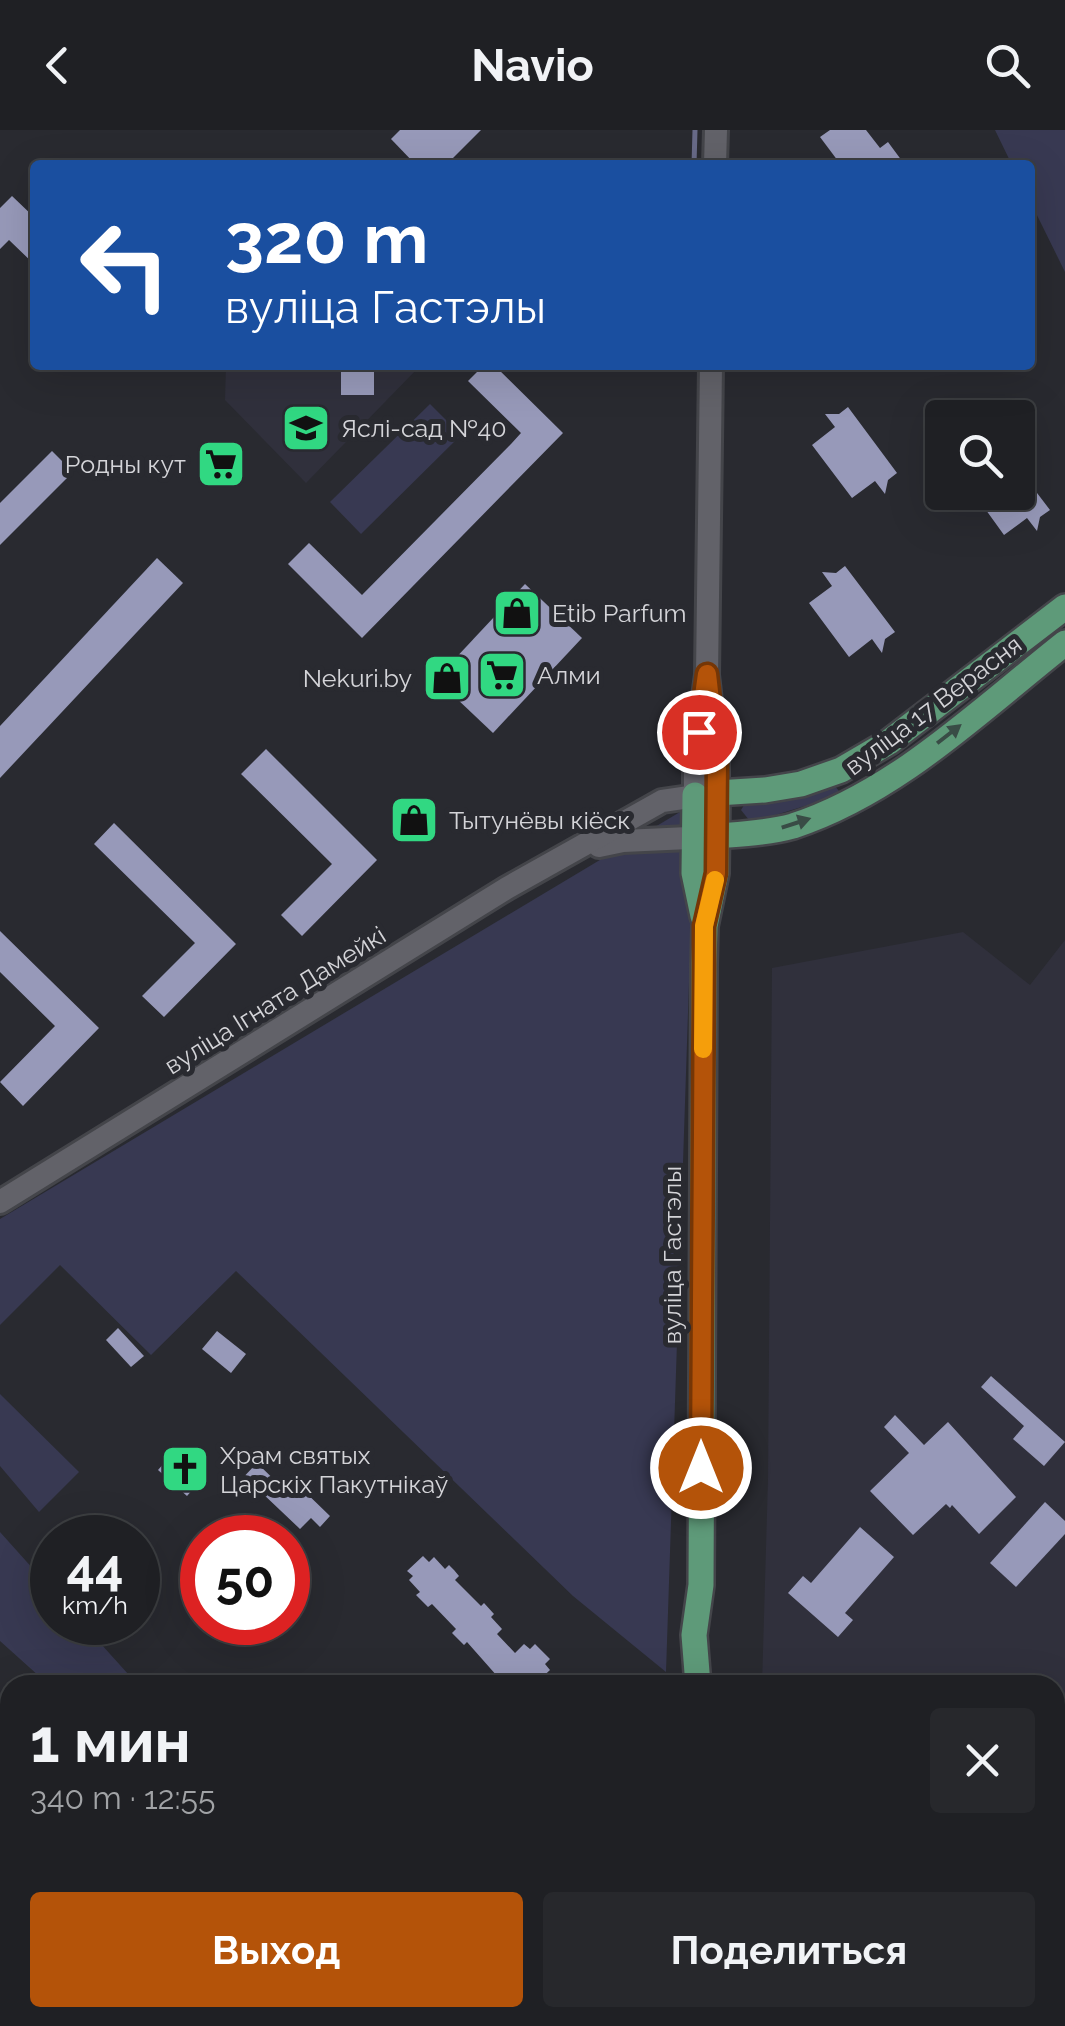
<!DOCTYPE html>
<html lang="ru">
<head>
<meta charset="utf-8">
<style>
	body { margin:0; font-family:Raleway,sans-serif; background:#27282c; color:#f1f3f6; height:100vh; display:flex; flex-direction:column; font-size:38px; white-space:nowrap }
	* { box-sizing:border-box; margin:0 }
	p { font-size:32px; color:#a1a3a6 }
	.icon { flex:none; width:55px; height:55px; fill:none; stroke:currentColor; stroke-width:2; stroke-linecap:round; stroke-linejoin:round }
	.map { position:relative; flex:1; overflow:hidden }
	.side { position:absolute; left:0px; top:1545px; width:1065px; height:352px; display:flex; flex-direction:column; background:#1f2024; border-radius:30px 30px 0 0; box-shadow:0 10px 40px #0002,0 0 0 2px #3c3e41 }
	.side>* { flex:none }
	.banner { position:absolute; left:30px; top:30px; width:1005px; height:210px; border-radius:10px; box-shadow:0 10px 40px #0002,0 0 0 2px #3c3e41; background:#1a4fa0; color:#fff; overflow:hidden }
	.buttons { position:absolute; left:925px; top:270px; display:grid; gap:20px }
	.buttons a { display:grid; place-items:center; width:110px; height:110px; border-radius:10px; background:#1f2024; box-shadow:0 10px 40px #0002,0 0 0 2px #3c3e41; font-size:50px }
	.speed { position:absolute; left:30px; top:1385px; display:flex; gap:20px; font-size:50px; font-weight:700; text-align:center }
	.speed>* { display:grid; place-content:center; width:130px; height:130px; border-radius:50%; background:#1f2024; box-shadow:0 10px 40px #0002,0 0 0 2px #3c3e41; line-height:1 }
	.speed small { font-size:25px; font-weight:400 }
	.speed .limit { border:15px solid #d22; background:#fff; color:#111 }
	.pin { position:absolute; display:grid; place-items:center; width:85px; height:85px; color:#fff; margin:-42px; border:5px solid #fff; border-radius:50%; box-shadow:0 2px 10px #0007 }
	.me { position:absolute; width:110px; margin:-55px; rotate:0deg; stroke-linejoin:round; filter:drop-shadow(0 0 8px #0008) }
	.turn { display:flex; align-items:center; gap:35px; height:210px; padding:0 30px; font-size:45px }
	.turn .icon { width:130px; height:130px; stroke-width:2.5 }
	.turn b { display:block; font-size:70px; line-height:85px }
	.round { display:grid; place-items:center; flex:none; width:105px; height:105px; border-radius:10px; background:#27282c }
	.head { display:flex; align-items:center; justify-content:space-between; height:170px; padding:0 30px }
	h1 { font-size:60px; font-weight:700; line-height:75px }
	.cta { display:flex; gap:20px; margin-top:auto; padding:20px 30px }
	.cta a { flex:1; height:115px; border-radius:10px; background:#b45309; color:#fff; font-size:40px; font-weight:700; line-height:115px; text-align:center }
	.cta a+a { background:#27282c; color:#f1f3f6 }
	header { display:flex; justify-content:space-between; align-items:center; height:130px; padding:0 30px; background:#1f2024; font-size:45px; font-weight:700 }
	.map>svg:first-child { display:block }
	.built { fill:#30303c }
	.green { fill:#383952 }
	.lines { fill:none; stroke-linecap:round; stroke-linejoin:round }
	.stream { stroke:#686a88; stroke-width:5 }
	.building { fill:#9799b9 }
	.minor-casing { stroke:#44454a; stroke-width:28 }
	.major-casing { stroke:#44454a; stroke-width:30 }
	.minor { stroke:#626269; stroke-width:22 }
	.major { stroke:#5e9a79; stroke-width:25 }
	.oneway { fill:#394c46 }
	.route-casing { stroke:#753606; stroke-width:25 }
	.route { stroke:#b45309; stroke-width:18 }
	.slow { stroke:#f59e0b; stroke-width:18 }
	.labels { text-anchor:middle; dominant-baseline:central; stroke-width:10; stroke-linejoin:round; paint-order:stroke }
	.poi-label { font-size:25px; fill:#d4d4d8; stroke:#292a30; text-anchor:start }
	.street-label { font-size:25px; fill:#d4d4d8; stroke:#292a30 }
</style>
</head>
<body>
<header><svg class="icon" aria-label="back" viewBox="0 0 24 24"><path d="M15 5l-7 7 7 7"/></svg>Navio<svg class="icon" aria-label="search" viewBox="0 0 24 24"><circle cx="10" cy="10" r="6"/><path d="M15 15l6 6"/></svg></header>
<div class="map">
<svg width="1065" height="1896" viewBox="0 0 1065 1896">
	<rect width="100%" height="100%" fill="#292a30"/>
	<g class="built">
		<path d="M226 235H421L306 353 225 270Z"/>
		<path d="M963 802 1030 855 1065 810V1896H1008L999 1888H1055V1555H762L768 1349 772 838Z"/>
	</g>
	<g class="green">
		<path d="M995 0H1065V142L1030 71V35H1012Z"/>
		<path d="M430 274 461 305 361 404 330 372Z"/>
		<path d="M834 655 839 661 831 668 769 687 749 690 741 680 746 672Z"/>
		<path d="M695 673 666 1542 573 1466 236 1141 151 1225 60 1135 0 1195V1089Z"/>
		<path d="M0 1264 79 1342 39 1382 0 1336Z"/>
		<path d="M0 1402 52 1460V1492L82 1493 138 1555H49L0 1511Z"/>
	</g>
	<g class="lines">
		<path class="stream" d="M694 35 695 0"/>
	</g>
	<g class="building">
		<path d="M400 0H481L446 35H416L391 9Z"/>
		<path d="M830 0H866L880 18 888 12 905 35H841L820 7Z"/>
		<path d="M12 66 35 88V135L9 110 0 119V78Z"/>
		<rect x="341" y="235" width="33" height="30"/>
		<path d="M484 235H494L563 303 362 508 288 434 309 413 362 465 511 314 521 303 468 251Z"/>
		<path d="M848 277 897 343 888 350 885 364 875 351 852 368 812 315 835 297 825 284H839Z"/>
		<path d="M213 313H239L238 357 213 356Z"/>
		<path d="M52 321 73 342 0 415V373Z"/>
		<path d="M1018 338 1050 380 1040 387 1037 401 1027 388 1004 405 973 362H1018Z"/>
		<path d="M157 428 183 453 0 648V596Z"/>
		<path d="M845 436 895 502 885 509 882 523 872 509 849 527 809 473 832 456 822 442 836 443Z"/>
		<path d="M525 454 582 508 493 603 436 549Z"/>
		<path d="M266 619 377 730 302 806 281 785 332 734 241 644Z"/>
		<path d="M114 693 236 814 164 887 142 866 195 813 94 714Z"/>
		<path d="M0 801 99 898 23 976 0 952 55 896 0 842Z"/>
		<path d="M118 1198 144 1226 131 1237 106 1210Z"/>
		<path d="M217 1201 246 1224 231 1243 202 1219Z"/>
		<path d="M991 1246 1065 1312 1044 1336 1013 1309 1024 1296 981 1257Z"/>
		<path d="M895 1285 924 1315 948 1292 1016 1367 979 1404 952 1375 950 1378 946 1374 913 1405 870 1361 909 1323 884 1297Z"/>
		<path d="M173 1323 202 1349 187 1366 158 1340Z"/>
		<path d="M257 1333 290 1365 299 1356 330 1386 320 1397 311 1388 300 1399 261 1362 253 1370 236 1355Z"/>
		<path d="M1045 1372 1065 1391V1404L1016 1457 990 1433Z"/>
		<path d="M860 1397 894 1427 845 1483 853 1490 838 1507 788 1463 803 1446 811 1453Z"/>
		<path d="M423 1426 429 1432 434 1427 445 1439 449 1435 454 1440 459 1446 455 1450 481 1476 484 1473 494 1484 491 1487 502 1499 497 1504 515 1523 524 1514 530 1519 535 1514 550 1529 545 1534 550 1540 534 1555H505L467 1512 464 1515 452 1503 456 1499 432 1474 428 1477 416 1465 420 1462 409 1450 413 1446 407 1441Z"/>
	</g>
	<g class="lines">
		<g class="minor-casing">
			<g id="minor">
				<path d="M715 35 716 0"/>
				<path d="M695 665V632L707 545 711 235"/>
				<path d="M599 716 623 711 711 707"/>
				<path d="M0 1072 507 758 662 671 717 663V632L707 545"/>
				<path d="M0 1745 10 1755"/>
				<path d="M0 1832 10 1842"/>
				<path d="M54 1888 63 1896"/>
				<path d="M150 1888 159 1896"/>
				<path d="M416 1888 424 1896"/>
			</g>
		</g>
		<g class="major-casing">
			<g id="major">
				<path d="M695 665 694 743 703 786"/>
				<path d="M717 706C742 704 768 703 793 696 897 662 980 580 1065 513"/>
				<path d="M698 1555 694 1505 701 1455 704 834 705 796 716 743 717 663 765 660 801 654 841 640 889 612 1065 477"/>
				<path d="M691 1896V1888"/>
			</g>
		</g>
		<use href="#minor" class="minor"/>
		<use href="#major" class="major"/>
	</g>
	<defs><path id="oneway-solid" d="M-6-.8H1V-3.2L6.5 0L1 3.2V.8H-6Z" transform="scale(2.5)"/></defs>
	<g class="oneway">
		<use href="#oneway-solid" transform="translate(949 604) rotate(-38)"/>
		<use href="#oneway-solid" transform="translate(796 693) rotate(-18)"/>
	</g>
	<g class="lines">
		<g class="route-casing">
			<path id="route" d="M699 602 707 544 717 632 716 743 704 796V834L701 1338"/>
		</g>
		<use href="#route" class="route"/>
		<path class="slow" d="M703 919 704 796 715 750"/>
	</g>
	<defs>
		<g id="school-square" transform="scale(2.5)"><rect x="-9" y="-9" width="18" height="18" rx="4" fill="#31d882" stroke="#292a30"/><path d="M0-5L7-2L0 1L-7-2ZM-4 1L0 2.5L4 1V4Q0 6-4 4Z" fill="#111"/></g>
		<g id="supermarket-square" transform="scale(2.5)"><rect x="-9" y="-9" width="18" height="18" rx="4" fill="#31d882" stroke="#292a30"/><path d="M-6-5.5h2.5l.6 2H6L4.5 2H-2.5L-4.4-4H-6ZM-1.5 3.2a1.3 1.3 0 1 0 .1 0ZM3 3.2a1.3 1.3 0 1 0 .1 0Z" fill="#111"/></g>
		<g id="shop-square" transform="scale(2.5)"><rect x="-9" y="-9" width="18" height="18" rx="4" fill="#31d882" stroke="#292a30"/><path d="M-5-2.5h2.3a2.7 3.5 0 0 1 5.4 0H5L5.5 6h-11ZM-1.5-2.5h3a1.5 2.3 0 0 0-3 0Z" fill="#111"/></g>
		<g id="church-square" transform="scale(2.5)"><rect x="-9" y="-9" width="18" height="18" rx="4" fill="#31d882" stroke="#292a30"/><path d="M-1.2-6h2.4v3.5h3.3v2.4h-3.3V6h-2.4V-.1h-3.3v-2.4h3.3Z" fill="#111"/></g>
	</defs>
	<g fill-rule="evenodd">
		<use href="#school-square" x="306" y="298"/>
		<use href="#supermarket-square" x="221" y="334"/>
		<use href="#shop-square" x="517" y="483"/>
		<use href="#supermarket-square" x="502" y="545"/>
		<use href="#shop-square" x="447" y="548"/>
		<use href="#shop-square" x="414" y="690"/>
		<use href="#church-square" x="185" y="1339"/>
	</g>
	<g class="labels">
		<g class="poi-label">
			<text x="341" y="298">Яслі-сад №40</text>
			<text x="186" y="334" text-anchor="end">Родны кут</text>
			<text x="552" y="483">Etib Parfum</text>
			<text x="537" y="545">Алми</text>
			<text x="412" y="548" text-anchor="end">Nekuri.by</text>
			<text x="449" y="690">Тытунёвы кіёск</text>
			<text x="220" y="1325">Храм святых<tspan x="220" dy="29">Царскіх Пакутнікаў</tspan></text>
		</g>
		<g class="street-label">
			<text transform="translate(933 575) rotate(-37)">вуліца 17 Верасня</text>
			<text transform="translate(275 870) rotate(-32)">вуліца Ігната Дамейкі</text>
			<text transform="translate(672 1125) rotate(-90)">вуліца Гастэлы</text>
		</g>
	</g>
</svg>
<div class="buttons">
<a><svg class="icon" aria-label="search" viewBox="0 0 24 24"><circle cx="10" cy="10" r="6"/><path d="M15 15l6 6"/></svg></a>
</div>
<div class="speed"><div>44<small>km/h</small></div><div class="limit">50</div></div>
<div class="pin" style="left:699px;top:602px;background:#d93025"><svg class="icon" aria-label="arrive" viewBox="0 0 24 24"><path d="M6 21V4h12l-3 4 3 4H6"/></svg></div>
<svg class="me" style="left:701px;top:1338px" viewBox="-20 -20 40 40"><circle r="17" fill="#b45309" stroke="#fff" stroke-width="3"/><path d="M0-11L8 9 0 5-8 9z" fill="#fff"/></svg>
<div class="banner">
<div class="turn"><svg class="icon" aria-label="left" viewBox="0 0 24 24"><path d="M17 20v-9H6M10 6l-5 5 5 5"/></svg><div><b>320 m</b>вуліца Гастэлы</div></div>
</div>
<section class="side">
<div class="head"><div><h1>1 мин</h1><p>340 m · 12:55</p></div><a class="round"><svg class="icon" aria-label="close" viewBox="0 0 24 24"><path d="M6 6l12 12M18 6L6 18"/></svg></a></div>
<div class="cta"><a>Выход</a><a>Поделиться</a></div>
</section>
</div>
</body>
</html>
